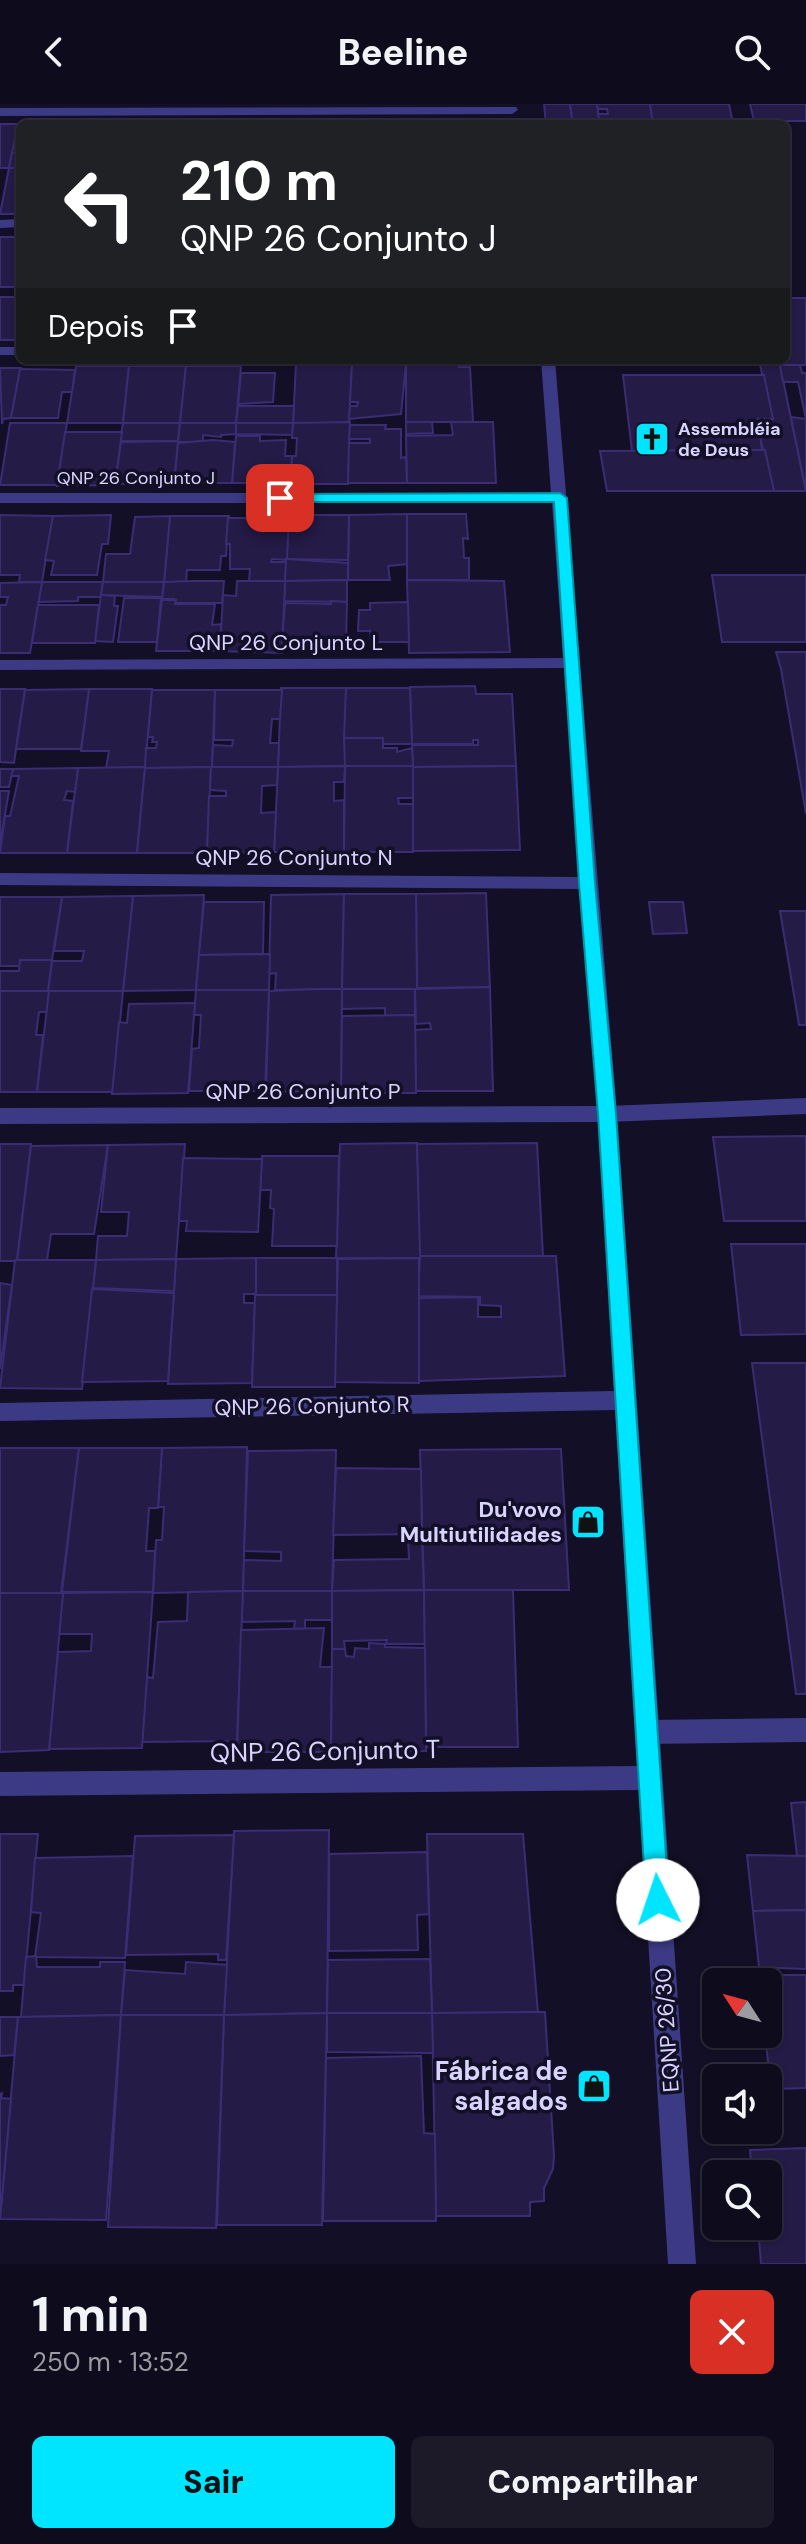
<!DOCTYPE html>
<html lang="pt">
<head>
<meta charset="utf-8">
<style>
	body { margin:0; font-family:"DM Sans",sans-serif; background:#1c1929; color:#f1f3f6; height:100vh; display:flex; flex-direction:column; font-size:30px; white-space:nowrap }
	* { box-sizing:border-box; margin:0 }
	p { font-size:26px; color:#9b9ba3 }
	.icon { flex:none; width:44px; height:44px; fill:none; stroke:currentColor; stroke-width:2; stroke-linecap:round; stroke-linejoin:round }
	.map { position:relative; height:2160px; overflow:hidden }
	.details { display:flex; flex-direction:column; background:#0e0b1c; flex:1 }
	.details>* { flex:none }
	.top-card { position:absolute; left:16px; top:16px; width:774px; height:244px; border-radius:12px; box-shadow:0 2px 6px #0004,0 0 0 2px #2e2b3b; background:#202124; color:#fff; overflow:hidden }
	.needle { width:52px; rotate:306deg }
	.fabs { position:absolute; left:702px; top:1864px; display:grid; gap:16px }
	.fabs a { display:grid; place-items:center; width:80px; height:80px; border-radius:12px; background:#0e0b1c; box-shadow:0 2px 6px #0004,0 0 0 2px #2e2b3b; font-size:40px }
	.pin { position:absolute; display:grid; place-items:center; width:68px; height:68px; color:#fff; margin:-34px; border-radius:16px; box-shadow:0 4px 12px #0006 }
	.me { position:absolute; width:88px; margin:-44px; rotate:356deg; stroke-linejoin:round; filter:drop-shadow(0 0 6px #0008) }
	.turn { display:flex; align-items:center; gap:28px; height:168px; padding:0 32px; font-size:36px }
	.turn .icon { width:104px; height:104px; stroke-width:2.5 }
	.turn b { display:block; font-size:56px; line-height:68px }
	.then { display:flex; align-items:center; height:76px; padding:0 32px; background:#0003; gap:16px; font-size:30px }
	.round { display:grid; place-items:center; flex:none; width:84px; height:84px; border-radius:12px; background:#1c1929 }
	.summary { display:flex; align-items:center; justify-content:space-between; height:136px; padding:0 32px }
	h1 { font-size:48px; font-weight:800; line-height:60px }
	.cta { display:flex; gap:16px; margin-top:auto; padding:16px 32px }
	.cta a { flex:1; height:92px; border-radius:12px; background:#00e5ff; color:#111; font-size:32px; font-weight:800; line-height:92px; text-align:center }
	.cta a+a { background:#1c1929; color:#f1f3f6 }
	header { display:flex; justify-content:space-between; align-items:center; height:104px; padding:0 32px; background:#0e0b1c; font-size:36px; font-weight:800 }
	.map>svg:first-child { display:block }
	.building { fill:#241b47; stroke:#3b2d73; stroke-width:2 }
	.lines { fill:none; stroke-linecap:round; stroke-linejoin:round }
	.lane { fill:#3d3a85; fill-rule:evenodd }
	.street { fill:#3d3a85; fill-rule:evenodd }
	.route { fill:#00e5ff; stroke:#0095a6; stroke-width:2 }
	.labels { text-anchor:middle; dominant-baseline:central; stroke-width:7; stroke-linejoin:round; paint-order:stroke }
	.far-poi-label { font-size:18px; font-weight:bold; fill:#d9d4ff; stroke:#130f26; text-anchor:start }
	.far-street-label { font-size:18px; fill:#d9d4ff; stroke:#130f26 }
	.street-label { font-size:22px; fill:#d9d4ff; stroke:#130f26 }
	.poi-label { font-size:22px; font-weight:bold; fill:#d9d4ff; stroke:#130f26; text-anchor:end }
	.near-street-label { font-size:26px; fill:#d9d4ff; stroke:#130f26 }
	.near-poi-label { font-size:26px; font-weight:bold; fill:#d9d4ff; stroke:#130f26; text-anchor:end }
</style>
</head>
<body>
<header><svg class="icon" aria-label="back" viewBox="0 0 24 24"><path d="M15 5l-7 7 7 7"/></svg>Beeline<svg class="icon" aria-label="search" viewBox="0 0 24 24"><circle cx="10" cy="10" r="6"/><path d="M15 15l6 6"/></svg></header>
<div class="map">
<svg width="806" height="2160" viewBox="0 0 806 2160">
	<rect width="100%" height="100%" fill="#130f26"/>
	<g class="building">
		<path d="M544 0H570L573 20H546Z"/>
		<path d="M570 0H597L600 20H573Z"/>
		<path d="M597 0H650L653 18 600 20 598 10H608L607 5H598Z"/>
		<path d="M650 0H729L733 20H653Z"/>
		<path d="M750 0H806V17H754Z"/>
		<path d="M0 20H18L9 64H0Z"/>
		<path d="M12 48 20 50V64H9Z"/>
		<path d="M9 64H20V110H0Z"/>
		<rect x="0" y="133" width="20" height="50"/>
		<path d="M786 171 791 194H806V261H780V256H786Z"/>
		<rect x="0" y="193" width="20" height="43"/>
		<path d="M296 260H352L349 319H293Z"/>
		<path d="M352 260H406L401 310 349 315 350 302H357L358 298H350Z"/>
		<path d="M406 260H460L459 263H470L473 318H406Z"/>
		<path d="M760 261H780L806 387H774L758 326V315H773Z"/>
		<path d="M780 261H800L802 269H806V315L798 278H783Z"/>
		<path d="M76 262H129L123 319H67Z"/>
		<path d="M129 262H186L180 319H123Z"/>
		<path d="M186 262H241L236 319H180Z"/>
		<path d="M0 264H21L11 314 3 315 2 320Z"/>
		<path d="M20 265 75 266 72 288H62L58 314H11Z"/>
		<path d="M241 269H275L273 298 238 300Z"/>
		<path d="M623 271H764L773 315H758L762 346 632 347Z"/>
		<path d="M238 302H294L293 319H236Z"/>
		<path d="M791 313 806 315V387Z"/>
		<path d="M350 318 348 380H290L292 352H296L297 334H292L293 319Z"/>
		<path d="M406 318H432L433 329 406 330Z"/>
		<path d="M451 318H493L496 379H407L406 332 453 331Z"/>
		<path d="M10 319H67L57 381H0Z"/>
		<path d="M123 319H180L178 337H120Z"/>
		<path d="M180 319H236V330L221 331V333L203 331V338H178Z"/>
		<path d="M236 319H293L292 331 236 330Z"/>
		<path d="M350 321H386L385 325H401V354L406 353 407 379H348L349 339H370V335H349Z"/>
		<path d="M65 328H122L115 381 57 382Z"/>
		<path d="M236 332H260V337L286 336 285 352H292L290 379H232Z"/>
		<path d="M213 336 235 338 232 379H174L178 339Z"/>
		<path d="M121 338 178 337 174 379 115 380Z"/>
		<path d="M762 346H765L774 387H607L600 347Z"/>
		<path d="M407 410H466L468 435 463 434 464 454H469V476H407Z"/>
		<path d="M407 410V460L388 462 390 476H348L349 411Z"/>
		<path d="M0 411 53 412 42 478H19L20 471H0Z"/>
		<path d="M289 411H349L348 456 286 455Z"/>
		<path d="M53 412 111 411 108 440H102L97 471H51L54 457 45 456Z"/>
		<path d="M170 412H229L226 452H221L220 466H187L186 478H164Z"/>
		<path d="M170 412 164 478H103L106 450H130L135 413Z"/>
		<path d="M228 414H289L287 456 272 455 271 458H287L285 477H249L250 465H230V440H226Z"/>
		<path d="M286 455 348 459V476L285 477Z"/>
		<path d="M712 471H806V538H722Z"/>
		<path d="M347 476V498L284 497 285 477Z"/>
		<path d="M407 476 504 477 510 548 409 549Z"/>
		<path d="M194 477H224L222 499H176L174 495H162L164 478Z"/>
		<path d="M237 477H285L282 549 220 547 223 491 236 492Z"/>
		<path d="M42 478H103L101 493H78V497L38 498Z"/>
		<path d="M42 478 30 549H0V501H6L8 493H0V479Z"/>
		<path d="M103 478H164L162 493 101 491Z"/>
		<path d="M101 491 115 492 114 502H118L113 538 95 537Z"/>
		<path d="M124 494H161L157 538H118Z"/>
		<path d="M162 496H176L175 500H215L212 521 221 520 220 547H156Z"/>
		<path d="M331 497 347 498 346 537 282 538 285 499 331 500Z"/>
		<path d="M408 498 409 538H371L370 527H358L359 506H370V499Z"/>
		<path d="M38 501H99L95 539H32Z"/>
		<path d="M776 548H806V710L781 565Z"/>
		<path d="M475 582 476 590H512L516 662 413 663 412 641H478V636H473V640H412L410 583Z"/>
		<path d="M281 584H346L345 662 278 663Z"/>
		<path d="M346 584H410L412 640H383V634H344Z"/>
		<path d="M0 585H25L14 659 0 658Z"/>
		<path d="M89 585H152L145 663 106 664 109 647H81Z"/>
		<path d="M89 585 81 645H16L25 586Z"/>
		<path d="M152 586H215L212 663 145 664 146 644H156L157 638H152L153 633H148Z"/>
		<path d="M215 586H282L280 615H272L270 639H279L278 663H212L213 641 232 642 233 636H214Z"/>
		<path d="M344 634H383V644H397V648L412 644 413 662H345Z"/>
		<path d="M345 662H413V694H398L399 700H413V748H344Z"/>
		<path d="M345 662 344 678H334V697L344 696V748H274L278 663Z"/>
		<path d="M516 662 520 746 413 747V663Z"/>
		<path d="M145 663 137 749H67L78 664Z"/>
		<path d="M211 663 207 749H137L145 664Z"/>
		<path d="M211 663H278L277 681 262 682 261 709 276 708 274 748 207 749 209 692H226V687L210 686Z"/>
		<path d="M78 664 75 688 67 687 64 696 73 697 67 749H0L5 712H10L19 672H11L13 665Z"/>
		<path d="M0 665H13L9 683H0Z"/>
		<path d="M0 687H9L0 740Z"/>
		<path d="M486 789 490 883 417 884 416 790Z"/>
		<path d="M344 790 342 885 275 886 276 869 269 870 271 791Z"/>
		<path d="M344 790H416L417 885H342Z"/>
		<path d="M204 791 196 886 123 887 133 792Z"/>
		<path d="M133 792 123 887H48L52 857H82L84 847H54L62 793Z"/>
		<path d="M0 793H62L52 856H20V862H0Z"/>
		<path d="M204 798H264L263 850 199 851Z"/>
		<path d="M649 798H683L687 829 653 830Z"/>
		<path d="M780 807H806V921H799Z"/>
		<path d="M270 850 269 886H196L199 851Z"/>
		<path d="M20 856H52L48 887H0V867H19Z"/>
		<path d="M490 883 493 987H416L415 926 431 925 430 919 416 920 415 885Z"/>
		<path d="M319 885H342L341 987 266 988 269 887Z"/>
		<path d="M342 885H415V911L385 912V904L342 905Z"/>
		<path d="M196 886H269L265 987H189L192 945 199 944 201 911H194Z"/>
		<path d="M0 887H49L47 908H39L36 931H43L37 988H0Z"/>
		<path d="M49 887H123L113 988H37Z"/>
		<path d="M195 899 188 989 112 990 119 918 127 919 129 900Z"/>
		<path d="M415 911 416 989H341L342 912Z"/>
		<path d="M806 1032V1117H724L713 1033Z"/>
		<path d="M417 1039 421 1154H336L340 1040Z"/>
		<path d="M537 1039 543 1152H420L417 1040Z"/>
		<path d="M0 1040H31L17 1157H0Z"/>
		<path d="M108 1041 94 1130H51L47 1156 17 1157 31 1042Z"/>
		<path d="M108 1041 185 1040 176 1155 96 1156 98 1132H127L129 1108H101Z"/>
		<path d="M262 1052H339L337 1142H272L274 1105 270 1104 271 1086H260Z"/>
		<path d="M183 1054 262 1055 258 1128 186 1127 187 1117H179Z"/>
		<path d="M731 1140H806V1230L741 1231Z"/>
		<path d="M420 1152H556L565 1272 419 1277V1194L478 1193V1213H501V1202L480 1201V1193L418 1192Z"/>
		<path d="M256 1154H337V1191H255Z"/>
		<path d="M256 1154V1190H244V1199H255L252 1279 168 1280 176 1155Z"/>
		<path d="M419 1154V1279L334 1278 338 1155Z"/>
		<path d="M176 1155 174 1187 93 1184 96 1156Z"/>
		<path d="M15 1156H96L82 1285 0 1284Z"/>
		<path d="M0 1179 12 1181 0 1265Z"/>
		<path d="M92 1185 174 1189 168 1277 82 1278Z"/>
		<path d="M255 1191H337L335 1283H252Z"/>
		<path d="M752 1259H806V1590H796Z"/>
		<path d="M247 1343 243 1487 153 1489 156 1436H162L164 1403H158L162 1344Z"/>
		<path d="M0 1344H79L61 1489H0Z"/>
		<path d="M79 1344H162L158 1404H149L146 1447H155L153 1488H62Z"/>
		<path d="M556 1345H561L569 1486H424L420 1346Z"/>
		<path d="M336 1346 332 1487H243L244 1456 281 1457V1448L244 1447 248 1347Z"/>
		<path d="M336 1364 421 1365 422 1430 333 1431Z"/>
		<path d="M408 1434H422L424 1486 332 1487 334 1456 409 1455Z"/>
		<path d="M424 1486 425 1540H386L387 1536 344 1537 345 1545H332V1487Z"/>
		<path d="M424 1486H513L518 1643H426Z"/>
		<path d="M243 1487H332V1516H305V1525H294L295 1517 241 1518Z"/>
		<path d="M243 1487 237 1637 141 1638 147 1573 153 1574 158 1518 187 1517 188 1488Z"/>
		<path d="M153 1488 142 1644 49 1645 58 1548 91 1547 92 1530H59L63 1489Z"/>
		<path d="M0 1489H63L49 1646 0 1648Z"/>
		<path d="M324 1524 320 1563H332L331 1648H237L241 1526Z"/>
		<path d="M369 1539 385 1540V1543L425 1544 426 1647 331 1648 332 1545H345L346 1552 354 1553 355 1544 369 1545Z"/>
		<path d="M806 1698V1752H797L791 1699Z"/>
		<path d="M329 1726 327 1909 224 1911 234 1727Z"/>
		<path d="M0 1730H38L24 1881H13V1887H0Z"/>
		<path d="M427 1730H523L538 1909H432Z"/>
		<path d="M234 1731 226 1856H218V1850L126 1851 135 1732Z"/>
		<path d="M427 1748 429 1810 417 1811 418 1846 329 1847V1750Z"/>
		<path d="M747 1751 806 1752V1806L753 1807Z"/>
		<path d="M133 1752 125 1854 35 1853 41 1809 31 1808 35 1754Z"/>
		<path d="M806 1806V1865L759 1863 753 1807Z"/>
		<path d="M36 1852 37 1863H100V1858H125L121 1911 21 1913 26 1853Z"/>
		<path d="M430 1855 432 1909H327L328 1856Z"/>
		<path d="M186 1858 227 1861 224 1911H121L125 1866 185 1870Z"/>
		<path d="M759 1871H806V1984L771 1985 765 1930H768V1878H760Z"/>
		<path d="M533 1908H545L554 2052 553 2065 544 2084V2097L530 2098V2112H436L432 1909Z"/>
		<path d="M327 1909 322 2121H217L224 1911Z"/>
		<path d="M327 1909H432L433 1949 327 1948Z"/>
		<path d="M121 1911 106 2116 0 2115 18 1913Z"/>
		<path d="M121 1911H224L216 2124 108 2123Z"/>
		<path d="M0 1913H18L14 1951 0 1952Z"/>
		<path d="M421 1952 424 2029 435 2030 436 2117H323L326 1954Z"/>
		<path d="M2 1989 1 1994 11 1995 0 2115V1990Z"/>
		<path d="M806 2044V2160H761L758 2122H768V2070H752L750 2046Z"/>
	</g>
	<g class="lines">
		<g class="lane">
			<path d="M806 994V1010L607 1018 600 1015 597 1010 600 1005 607 1002Z"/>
			<path d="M806 1614V1638L647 1640 639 1636 635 1628 639 1620 647 1616Z"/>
		</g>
		<g class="street">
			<path d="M516 3 518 6 512 10 0 12V4Z"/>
			<path d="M20 115V123L0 124V116Z"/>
			<rect x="0" y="243" width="20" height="8"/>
			<path d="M541 256H555L617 1010 696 2160H668L639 1686 0 1692V1668L637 1662 615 1306 0 1317V1299L614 1287 598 1018 0 1020V1004L597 1002 581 785 0 781V769L580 773 564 564 0 566V556L563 554 552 399H0V389H551Z"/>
		</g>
	</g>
	<path class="route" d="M560 389 567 394 595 779 616 1010 669 1796 666 1804 658 1807 650 1804 646 1796 598 1010 579 779 554 398H280L273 394 280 390Z"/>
	<defs>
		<g id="church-square" transform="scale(1.8)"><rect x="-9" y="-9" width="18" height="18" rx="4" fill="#00e5ff" stroke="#130f26"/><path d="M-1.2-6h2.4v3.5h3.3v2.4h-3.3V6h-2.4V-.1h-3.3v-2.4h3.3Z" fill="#111"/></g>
		<g id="shop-square" transform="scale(1.8)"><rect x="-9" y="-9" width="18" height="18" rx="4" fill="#00e5ff" stroke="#130f26"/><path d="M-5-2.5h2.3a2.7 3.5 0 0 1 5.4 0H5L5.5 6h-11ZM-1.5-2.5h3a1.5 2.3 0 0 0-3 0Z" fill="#111"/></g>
	</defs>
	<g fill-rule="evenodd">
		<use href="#church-square" x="652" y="335"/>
		<use href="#shop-square" x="588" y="1418"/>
		<use href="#shop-square" x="594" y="1982"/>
	</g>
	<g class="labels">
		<g class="far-poi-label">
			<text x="678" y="325">Assembléia<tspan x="678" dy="21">de Deus</tspan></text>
		</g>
		<g class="far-street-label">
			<text x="136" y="374">QNP 26 Conjunto J</text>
		</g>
		<g class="street-label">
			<text x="286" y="538">QNP 26 Conjunto L</text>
			<text x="294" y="753">QNP 26 Conjunto N</text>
			<text x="303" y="987">QNP 26 Conjunto P</text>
			<text transform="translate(312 1302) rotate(-1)">QNP 26 Conjunto R</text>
			<text transform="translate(667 1926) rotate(-94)">EQNP 26/30</text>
		</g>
		<g class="poi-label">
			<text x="562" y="1405">Du'vovo<tspan x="562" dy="25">Multiutilidades</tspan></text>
		</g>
		<g class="near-street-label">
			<text transform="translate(325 1647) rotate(-1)">QNP 26 Conjunto T</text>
		</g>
		<g class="near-poi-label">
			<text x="568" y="1967">Fábrica de<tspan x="568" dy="30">salgados</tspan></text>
		</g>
	</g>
</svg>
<div class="fabs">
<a><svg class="needle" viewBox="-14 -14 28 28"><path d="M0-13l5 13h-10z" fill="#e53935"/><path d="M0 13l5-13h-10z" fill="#9b9ba3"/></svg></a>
<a><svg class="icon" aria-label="sound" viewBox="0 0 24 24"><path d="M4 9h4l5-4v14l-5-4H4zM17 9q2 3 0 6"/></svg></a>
<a><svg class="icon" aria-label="search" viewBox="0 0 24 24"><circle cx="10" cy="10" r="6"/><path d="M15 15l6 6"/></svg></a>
</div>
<div class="pin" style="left:280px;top:394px;background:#d93025"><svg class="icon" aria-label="arrive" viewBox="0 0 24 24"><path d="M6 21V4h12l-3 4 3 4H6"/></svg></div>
<svg class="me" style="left:658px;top:1796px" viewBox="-20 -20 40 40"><circle r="19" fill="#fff"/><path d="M0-13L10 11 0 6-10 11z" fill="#00e5ff"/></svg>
<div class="top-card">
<div class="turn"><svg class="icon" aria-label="left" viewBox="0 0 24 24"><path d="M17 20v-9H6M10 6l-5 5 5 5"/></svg><div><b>210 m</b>QNP 26 Conjunto J</div></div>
<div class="then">Depois<svg class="icon" aria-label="arrive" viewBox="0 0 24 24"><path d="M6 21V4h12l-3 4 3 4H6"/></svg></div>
</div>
</div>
<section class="details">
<div class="summary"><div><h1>1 min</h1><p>250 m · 13:52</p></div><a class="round" style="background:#d93025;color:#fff"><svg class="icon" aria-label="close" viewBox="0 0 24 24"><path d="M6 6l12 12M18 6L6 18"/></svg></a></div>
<div class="cta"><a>Sair</a><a>Compartilhar</a></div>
</section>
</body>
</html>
